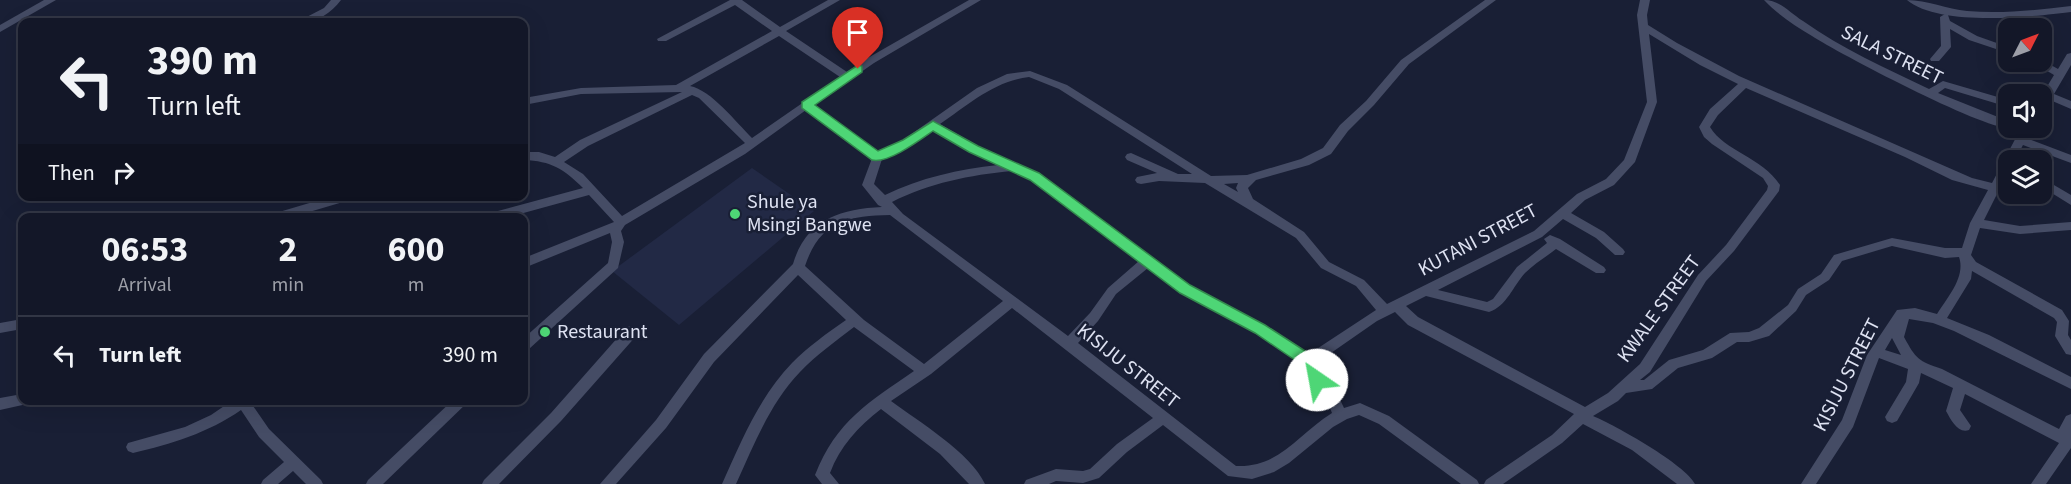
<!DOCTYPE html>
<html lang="en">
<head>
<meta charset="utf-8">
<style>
	body { margin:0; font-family:"Source Sans 3",sans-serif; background:#1c2030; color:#f1f3f6; height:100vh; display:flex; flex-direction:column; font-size:22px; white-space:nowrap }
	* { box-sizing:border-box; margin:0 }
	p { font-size:20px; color:#9d9fa8 }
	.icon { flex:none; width:33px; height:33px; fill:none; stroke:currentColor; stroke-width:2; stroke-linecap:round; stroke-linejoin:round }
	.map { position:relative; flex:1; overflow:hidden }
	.details { position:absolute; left:18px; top:213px; width:510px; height:192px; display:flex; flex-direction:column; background:#131728; border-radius:12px; box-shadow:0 6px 24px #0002,0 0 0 2px #323645 }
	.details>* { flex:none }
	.banner { position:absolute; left:18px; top:18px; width:510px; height:183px; border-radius:12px; box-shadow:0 6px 24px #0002,0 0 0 2px #323645; background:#131728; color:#f1f3f6; overflow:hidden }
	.needle { width:39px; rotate:48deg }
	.buttons { position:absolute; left:1998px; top:18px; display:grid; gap:12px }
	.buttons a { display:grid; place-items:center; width:54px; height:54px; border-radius:12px; background:#131728; box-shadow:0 6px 24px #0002,0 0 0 2px #323645; font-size:30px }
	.pin { position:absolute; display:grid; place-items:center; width:51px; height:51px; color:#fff; margin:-62px -26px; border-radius:50% 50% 50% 0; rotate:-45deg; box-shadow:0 0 6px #0007 }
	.pin .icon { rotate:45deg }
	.me { position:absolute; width:66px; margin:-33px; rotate:327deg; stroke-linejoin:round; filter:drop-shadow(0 0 4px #0008) }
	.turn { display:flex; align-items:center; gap:21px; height:126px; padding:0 30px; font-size:27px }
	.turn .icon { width:78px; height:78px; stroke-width:2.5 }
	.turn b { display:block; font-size:42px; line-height:51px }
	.then { display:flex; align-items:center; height:57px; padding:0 30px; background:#0003; gap:12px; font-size:22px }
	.eta { display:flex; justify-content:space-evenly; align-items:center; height:102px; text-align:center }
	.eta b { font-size:36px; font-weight:700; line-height:42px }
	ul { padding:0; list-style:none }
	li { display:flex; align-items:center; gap:18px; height:78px; padding:0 30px; border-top:2px solid #323645 }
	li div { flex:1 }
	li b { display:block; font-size:22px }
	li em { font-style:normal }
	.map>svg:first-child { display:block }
	.built { fill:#222945 }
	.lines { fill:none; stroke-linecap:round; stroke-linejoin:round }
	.minor { fill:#454c65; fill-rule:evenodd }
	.route { fill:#4ed676; stroke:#338b4d; stroke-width:1.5 }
	.poi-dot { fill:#4ed676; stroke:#191f35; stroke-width:2 }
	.labels { text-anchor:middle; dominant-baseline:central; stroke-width:5; stroke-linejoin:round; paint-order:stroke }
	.street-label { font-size:20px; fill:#dee2f2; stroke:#191f35 }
	.poi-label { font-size:20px; fill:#dee2f2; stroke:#191f35; text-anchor:start }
</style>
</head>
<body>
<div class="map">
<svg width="2071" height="484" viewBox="0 0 2071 484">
	<rect width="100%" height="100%" fill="#191f35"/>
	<path class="built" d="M752 168 814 211 679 325 612 271Z"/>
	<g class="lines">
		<g class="minor">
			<path d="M44 0H56L0 32V25Z"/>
			<path d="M331 0H341C330 14 315 24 297 22L324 8Z"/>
			<path d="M730 0H742L780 27 828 0H840L786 31 847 72 866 59 969 0H981L874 63 814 105 879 152 903 140 977 88 1007 74 1030 71 1067 85 1211 176 1247 175 1301 159 1323 148 1340 125 1366 101 1401 60 1485 0H1496L1409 64 1374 105 1348 131 1331 154 1309 165 1256 180 1248 188 1253 199 1304 232 1329 262 1364 280 1387 304 1534 231 1577 194 1606 179 1624 160 1647 102 1637 15 1640 0H1650L1647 15 1648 25 1677 43 1739 76 1972 178 1992 183 2021 128H2031L2026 138 2071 155V163L2023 145 2015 160H2008V172L1984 220 2020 226 2071 222V230L2020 234 1980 228 1971 255 1976 262 2062 310 2069 321 2068 335 2071 340V355L2066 354 2055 336 2057 322 2054 318 1972 271 1971 279 1947 318 1989 335 2071 377V389L1954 331 1933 323 1909 319 1904 337C1916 359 1918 361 1942 369L2059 429 2066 416 2071 414V448L2046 484H2031L2059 443 1965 394 1960 410 1971 426 1969 430C1958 434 1951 420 1946 411L1953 388 1921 373 1919 383 1897 421 1892 423 1887 421 1885 417 1906 382 1908 369 1879 358 1853 427 1816 484H1801L1842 420 1867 355 1897 310 1915 308 1937 314C1947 298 1966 277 1959 257L1945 258 1892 246 1842 261 1829 280 1806 295 1796 311 1769 336 1749 342H1737L1712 358 1678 368 1652 389 1626 393 1618 401 1593 416C1615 425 1686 465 1695 484H1677L1632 450 1583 424 1562 443 1503 484H1484L1486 480 1552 435 1574 414 1408 325 1395 312 1377 321 1318 362 1316 367 1335 389 1344 408 1360 403 1389 416 1477 480 1479 484H1461L1379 424 1359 415 1347 419 1333 427 1289 463 1274 472 1252 479 1228 476 1163 425 1127 452 1099 478 1083 483 1056 481 1049 484H1024L1026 480 1056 469 1083 471 1090 469 1117 444 1153 418 1012 308 931 374 891 401C919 422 970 452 985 484H969L940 454 881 409C858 427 840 446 830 473L839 484H822L815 475C836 421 869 402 914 371L854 327C836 341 816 355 800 372 770 403 754 445 736 484H722C741 442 759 397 792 363 808 347 827 333 846 320L798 275 714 362 666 428 616 484H600L656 420 704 354 793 264C806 220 839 209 882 207L878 205 862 185 871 161 869 155 806 110 745 154 625 225 621 231 624 242 618 268 529 349 524 350V338L608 263 612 242 610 233 524 268V258L614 222 589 195 505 218H481L483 215 583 188C564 169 551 161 524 160V152H539L555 157 580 140 682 92 581 94 524 105V98L581 88 676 85 772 31 735 5 666 41H658L657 39ZM1649 34 1700 65 1738 84 1710 109 1699 127 1704 137 1712 144 1763 178 1768 186 1767 190 1726 245 1698 275 1640 364 1608 393 1585 407 1418 317 1406 306 1426 296 1489 312C1507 306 1513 286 1525 273 1534 264 1546 257 1556 249L1596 273H1604L1606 270 1604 267 1560 239 1550 235 1544 239 1547 243 1517 267 1493 299 1487 302 1438 290 1542 237 1563 219 1596 238 1615 255H1623L1625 252 1623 249 1604 232 1571 213 1585 200 1614 185 1635 162 1657 102ZM779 36 840 77 752 138C736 122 711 90 690 86ZM1029 77 1059 89 1192 174H1178L1131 153 1127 154 1125 157 1127 160 1157 173 1137 177 1135 180 1137 183 1141 184 1159 181 1205 183 1296 238 1321 268 1356 286 1376 310 1309 354 1265 325 1189 286 1039 174 978 146 940 124C968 105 994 81 1029 77ZM1746 88 1905 157 1952 180 1988 190 1970 223 1962 248H1945L1892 238 1834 255 1821 274 1798 289 1788 305 1759 328 1749 332 1730 333 1703 350 1669 360 1644 380H1640L1650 372 1706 281 1734 251 1779 191 1780 185C1762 157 1724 151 1710 127L1718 115ZM692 95 699 98 745 143 622 216 583 174 564 162 588 146ZM933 130 970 152 998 165C959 169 920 178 885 195L874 184 882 159 911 146ZM1012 171 1031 180 1139 261 1108 288 1090 313 1068 336 903 214 892 202C929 183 970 175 1012 171ZM1238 183 1236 188 1238 192 1224 184ZM890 215 1003 301 924 364 864 320 805 266C820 221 847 216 890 215ZM1148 268 1181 292 1255 333 1304 365 1302 368 1304 372 1325 396 1332 413C1298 434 1280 468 1236 466L1078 343 1098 321 1116 294ZM1892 338 1901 355 1885 350Z"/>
			<path d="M1764 0C1780 0 1790 13 1803 21 1842 49 1886 68 1929 89L1943 81 2008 100V107L1945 88 1938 93 2008 121V128H2012C1990 133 1838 53 1812 36 1795 26 1777 14 1764 0Z"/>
			<path d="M1907 0C1927 0 1947 9 1967 11 2002 14 2037 10 2071 6V12C2031 17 1939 27 1907 0Z"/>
			<path d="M1945 14 1948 15 1950 21 1977 36 2008 47V53L1969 40 1950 29 1951 47 1939 61H1931L1930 59 1941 46 1940 17Z"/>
			<path d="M2071 53V65L2054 94 2071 101V109L2050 100 2046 107 2042 108V95L2054 75 2032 62 2042 60 2058 69 2067 54Z"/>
			<path d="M2042 178 2071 195V205L2042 187Z"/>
			<path d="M333 196H354L353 199 289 218H267L269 215Z"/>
			<path d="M22 319V329L0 333V323Z"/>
			<path d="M632 326 637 327 638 331 637 335 561 421 499 484H482L484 480 551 413 627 327Z"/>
			<path d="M22 394V400H29L27 404 0 410V398Z"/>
			<path d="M233 400H249L269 429 321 480 323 484H306L293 471 278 484H261L263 480 284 462 259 437 241 410C208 433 171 444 133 453L128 451 126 447 128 443 185 427 211 415Z"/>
			<path d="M453 400H470L383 484H366L368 480Z"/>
		</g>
	</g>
	<path class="route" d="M858 65 862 66V72L815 105 878 151 903 140 933 121 978 146 1039 173 1190 285 1265 325 1316 358 1317 367 1325 380 1323 384H1312L1302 365 1255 333 1180 293 1030 180 969 152 933 131C920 140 888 164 872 160L802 108V102Z"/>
	<g class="poi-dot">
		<circle cx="735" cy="214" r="6"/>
		<circle cx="545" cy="332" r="6"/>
	</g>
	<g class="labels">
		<g class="street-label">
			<text transform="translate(1892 55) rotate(26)">SALA STREET</text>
			<text transform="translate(1478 240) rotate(-28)">KUTANI STREET</text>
			<text transform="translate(1659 309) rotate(-54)">KWALE STREET</text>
			<text transform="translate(1128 366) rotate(38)">KISIJU STREET</text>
			<text transform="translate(1847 375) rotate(-63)">KISIJU STREET</text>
		</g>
		<g class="poi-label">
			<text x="747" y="202">Shule ya<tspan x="747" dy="23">Msingi Bangwe</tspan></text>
			<text x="557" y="332">Restaurant</text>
		</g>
	</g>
</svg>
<div class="buttons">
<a><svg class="needle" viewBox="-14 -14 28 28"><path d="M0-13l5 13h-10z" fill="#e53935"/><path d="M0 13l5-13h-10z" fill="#9d9fa8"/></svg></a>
<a><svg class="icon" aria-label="sound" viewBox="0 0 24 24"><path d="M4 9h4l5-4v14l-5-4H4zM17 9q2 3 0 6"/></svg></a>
<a><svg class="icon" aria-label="layers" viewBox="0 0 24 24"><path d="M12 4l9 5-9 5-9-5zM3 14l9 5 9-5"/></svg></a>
</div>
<div class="pin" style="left:858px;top:69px;background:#d93025"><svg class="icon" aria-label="arrive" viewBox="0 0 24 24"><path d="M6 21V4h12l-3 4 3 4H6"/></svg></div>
<svg class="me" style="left:1317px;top:380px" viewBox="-20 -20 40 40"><circle r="19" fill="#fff"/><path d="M0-13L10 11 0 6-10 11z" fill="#4ed676"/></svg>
<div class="banner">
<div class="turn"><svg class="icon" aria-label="left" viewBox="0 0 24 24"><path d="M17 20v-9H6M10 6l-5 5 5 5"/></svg><div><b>390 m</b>Turn left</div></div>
<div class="then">Then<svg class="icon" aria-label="right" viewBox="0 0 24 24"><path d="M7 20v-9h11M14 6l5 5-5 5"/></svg></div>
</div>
<section class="details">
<div class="eta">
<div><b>06:53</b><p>Arrival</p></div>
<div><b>2</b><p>min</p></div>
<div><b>600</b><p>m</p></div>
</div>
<ul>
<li><svg class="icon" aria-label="left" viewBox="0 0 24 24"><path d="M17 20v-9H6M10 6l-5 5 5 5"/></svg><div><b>Turn left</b></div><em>390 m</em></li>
</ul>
</section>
</div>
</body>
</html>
